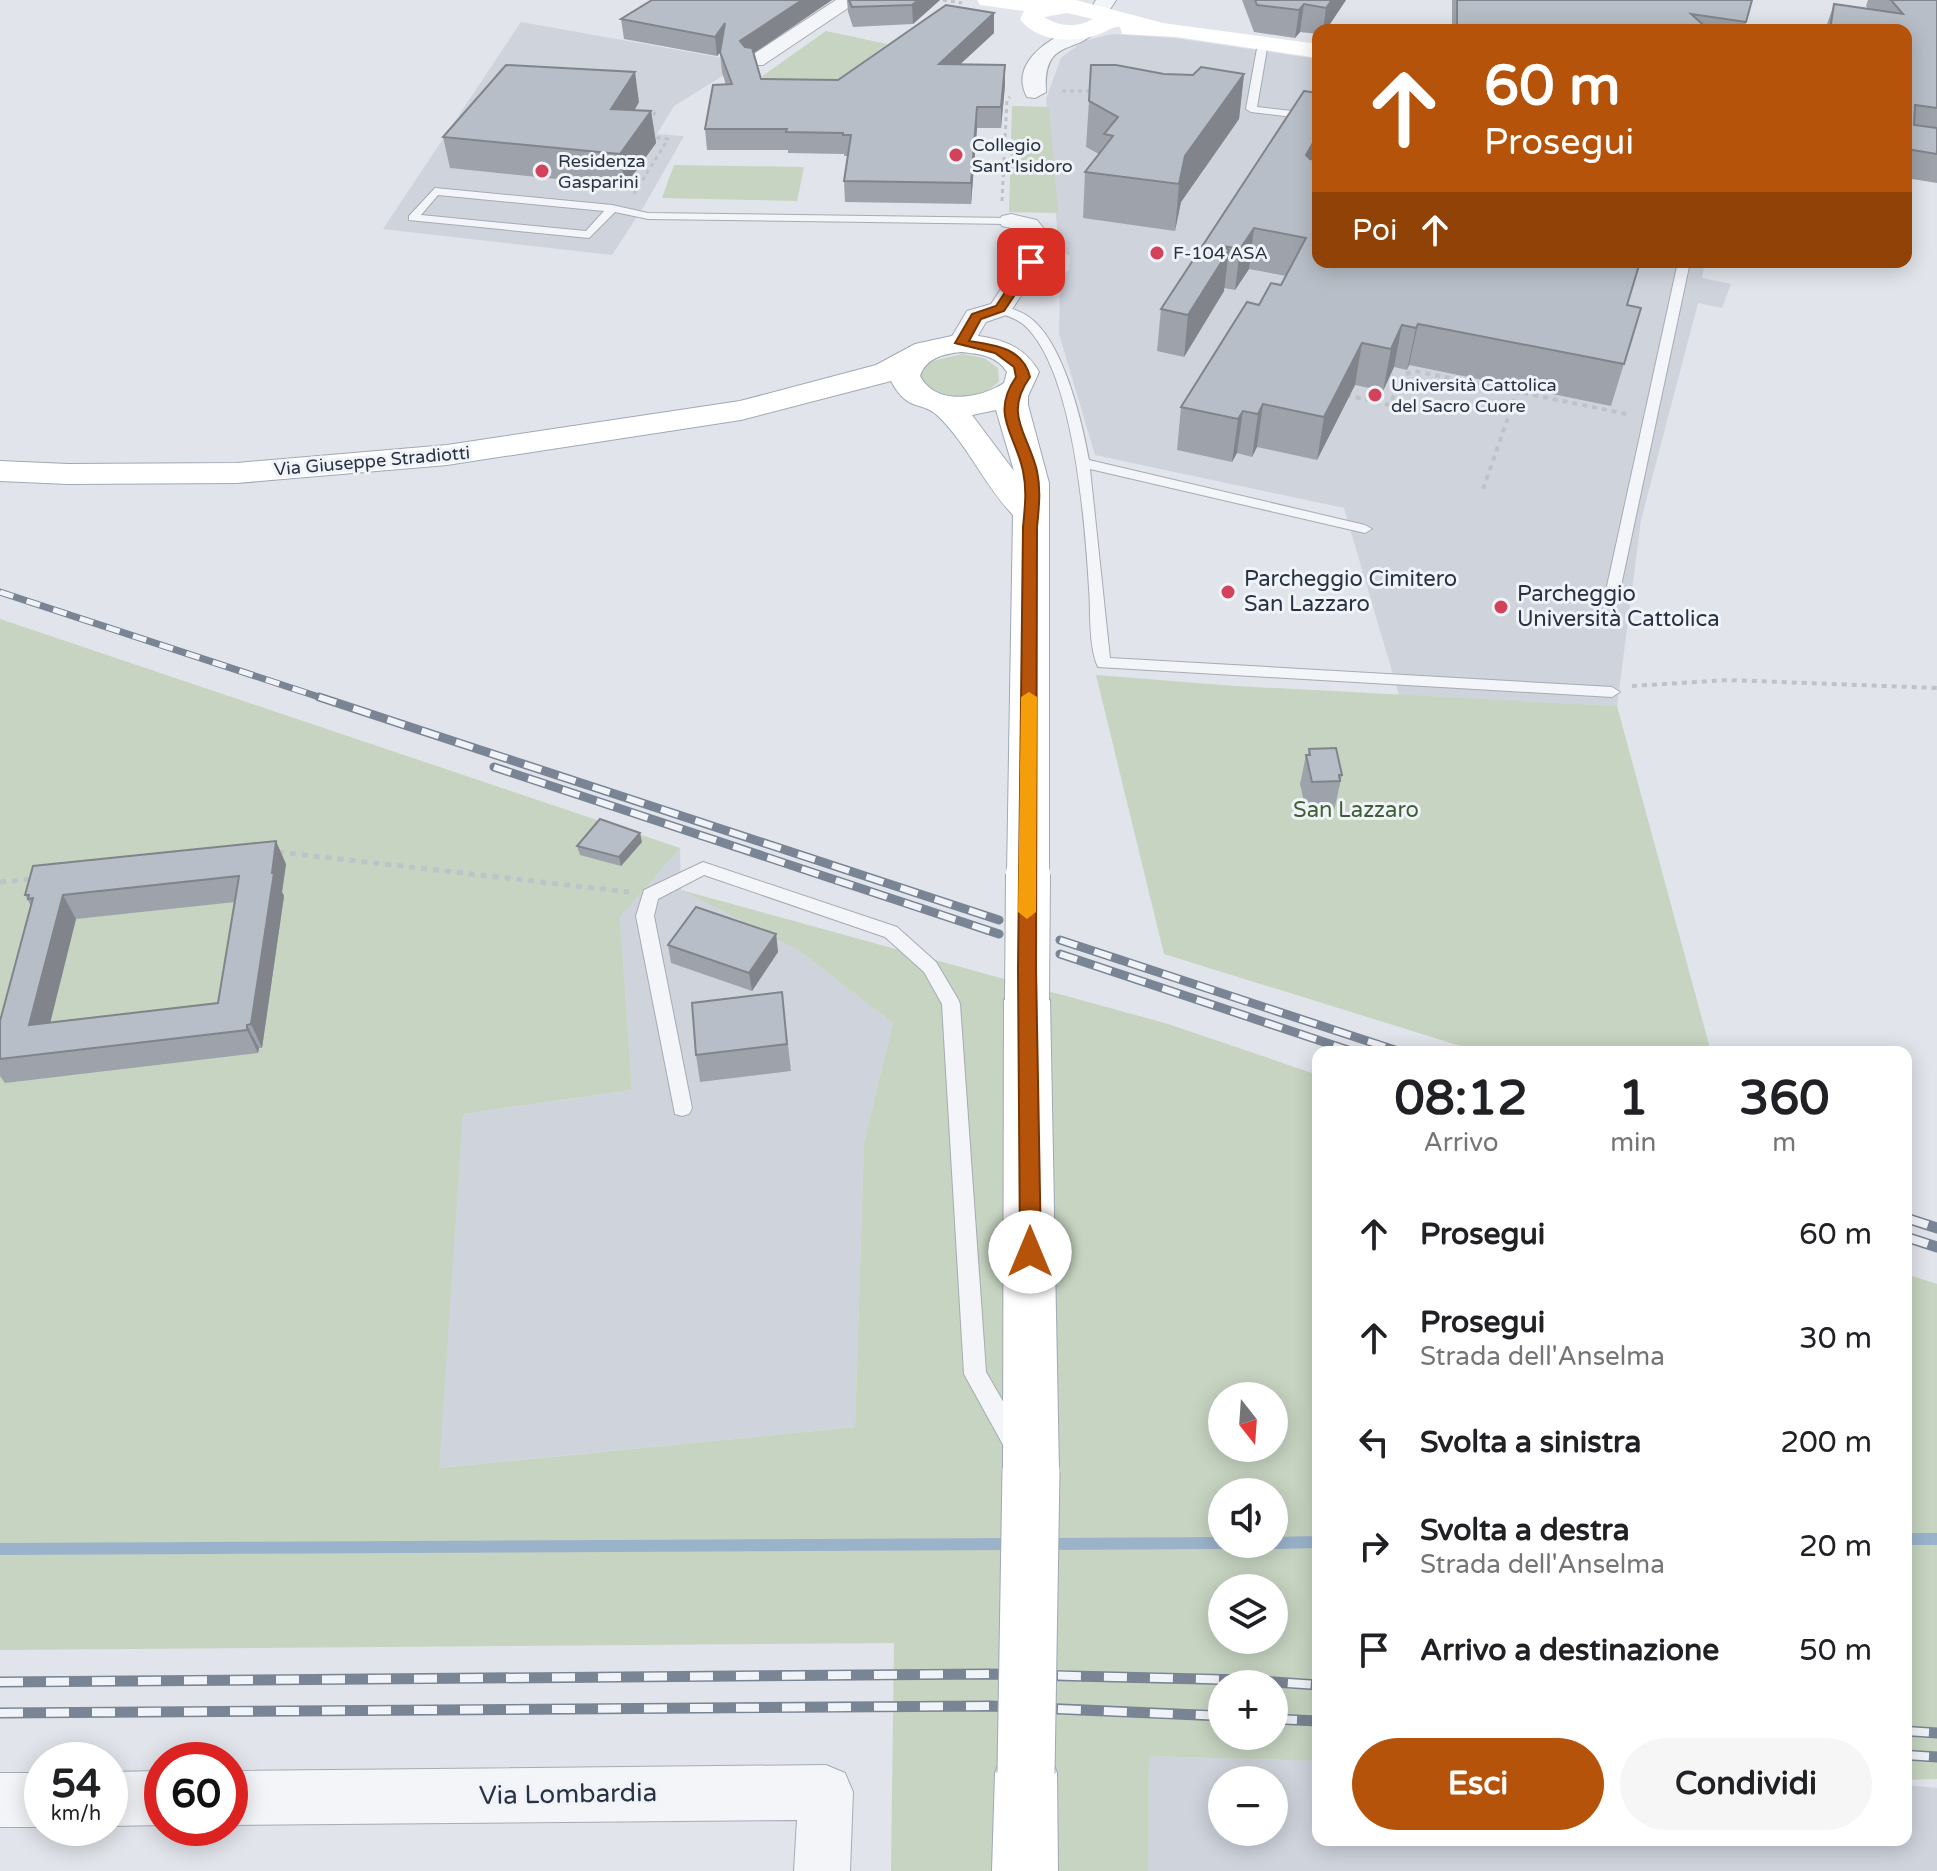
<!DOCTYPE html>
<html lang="it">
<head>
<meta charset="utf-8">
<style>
	body { margin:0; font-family:"Varela Round",sans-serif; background:#f6f6f6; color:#202124; height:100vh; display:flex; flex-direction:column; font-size:30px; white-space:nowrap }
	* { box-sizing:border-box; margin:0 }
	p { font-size:26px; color:#757577 }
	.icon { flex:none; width:44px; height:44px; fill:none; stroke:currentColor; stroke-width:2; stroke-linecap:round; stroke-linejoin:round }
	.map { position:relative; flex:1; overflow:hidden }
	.sheet { position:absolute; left:1312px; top:1046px; width:600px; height:800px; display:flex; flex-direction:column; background:#fff; border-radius:16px; box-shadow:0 4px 20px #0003 }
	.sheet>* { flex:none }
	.guide { position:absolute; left:1312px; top:24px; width:600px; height:244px; border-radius:16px; box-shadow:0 4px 20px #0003; background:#b45309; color:#fff; overflow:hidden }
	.needle { width:52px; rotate:163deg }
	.controls { position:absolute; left:1208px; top:1382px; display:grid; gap:16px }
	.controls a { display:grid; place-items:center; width:80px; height:80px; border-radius:50%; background:#fff; box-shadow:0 4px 20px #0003; font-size:40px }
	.speed { position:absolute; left:24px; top:1742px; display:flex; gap:16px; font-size:40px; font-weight:700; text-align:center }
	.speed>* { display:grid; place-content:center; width:104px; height:104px; border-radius:50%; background:#fff; box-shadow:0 4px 20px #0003; line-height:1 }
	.speed small { font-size:20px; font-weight:400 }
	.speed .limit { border:12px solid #d22; background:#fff; color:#111 }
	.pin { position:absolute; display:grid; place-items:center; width:68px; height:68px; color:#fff; margin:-34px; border-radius:16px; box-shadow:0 4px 12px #0006 }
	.me { position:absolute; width:88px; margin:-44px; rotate:0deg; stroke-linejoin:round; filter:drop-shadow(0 0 6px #0008) }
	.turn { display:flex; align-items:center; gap:28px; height:168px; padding:0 40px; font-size:36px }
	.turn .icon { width:104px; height:104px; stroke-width:2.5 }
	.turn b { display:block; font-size:56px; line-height:68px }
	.then { display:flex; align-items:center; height:76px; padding:0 40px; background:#0003; gap:16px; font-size:30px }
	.eta { display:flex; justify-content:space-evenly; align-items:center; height:136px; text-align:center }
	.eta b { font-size:48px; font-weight:800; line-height:56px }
	.action { display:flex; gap:16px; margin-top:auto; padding:16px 40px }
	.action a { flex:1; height:92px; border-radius:48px; background:#b45309; color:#fff; font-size:32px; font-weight:800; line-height:92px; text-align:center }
	.action a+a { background:#f6f6f6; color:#202124 }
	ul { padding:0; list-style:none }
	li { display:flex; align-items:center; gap:24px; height:104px; padding:0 40px }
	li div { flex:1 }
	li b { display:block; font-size:30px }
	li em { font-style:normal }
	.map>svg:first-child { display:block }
	.built { fill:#ced3dc; fill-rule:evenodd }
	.green { fill:#c6d4c1; fill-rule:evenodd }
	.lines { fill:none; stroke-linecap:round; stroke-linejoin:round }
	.stream { fill:#9ab3cb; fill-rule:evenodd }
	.lane-casing { stroke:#a6abb4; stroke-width:2 }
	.street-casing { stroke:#a6abb4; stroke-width:2 }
	.primary-casing { stroke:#9fa9b6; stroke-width:2 }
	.path-far2 { stroke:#bec2c9; stroke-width:3; stroke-dasharray:4 4; stroke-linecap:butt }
	.path-far1 { stroke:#bec2c9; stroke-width:4; stroke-dasharray:5 5; stroke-linecap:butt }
	.path { stroke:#bec2c9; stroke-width:5; stroke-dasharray:6 6; stroke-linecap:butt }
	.lane { fill:#f3f5f8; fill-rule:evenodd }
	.street { fill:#f3f5f8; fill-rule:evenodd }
	.secondary { fill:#fff; fill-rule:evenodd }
	.primary { fill:#fff; fill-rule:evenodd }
	.rail-far2-casing { stroke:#798494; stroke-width:7 }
	.rail-far1-casing { stroke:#798494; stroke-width:9 }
	.rail-casing { stroke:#798494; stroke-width:11 }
	.rail-far2 { stroke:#f0f3f7; stroke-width:5; stroke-dasharray:14; stroke-linecap:butt }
	.rail-far1 { stroke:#f0f3f7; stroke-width:6; stroke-dasharray:18; stroke-linecap:butt }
	.rail { stroke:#f0f3f7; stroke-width:8; stroke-dasharray:23; stroke-linecap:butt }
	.primary-bridge-far1-casing { stroke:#9fa9b6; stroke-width:46; stroke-linecap:butt }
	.primary-bridge-casing { stroke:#9fa9b6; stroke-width:59; stroke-linecap:butt }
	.primary-bridge-far1 { stroke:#fff; stroke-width:44 }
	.primary-bridge { stroke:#fff; stroke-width:57 }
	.wall { fill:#9ea3ab; fill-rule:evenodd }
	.shaded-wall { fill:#81858b }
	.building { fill:#b8bec7; stroke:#81858b; stroke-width:2; fill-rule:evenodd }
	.route { fill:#b45309; stroke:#753606; stroke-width:2 }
	.slow { fill:#f59e0b }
	.poi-dot { fill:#d3425a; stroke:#f0f3f7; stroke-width:3 }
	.labels { text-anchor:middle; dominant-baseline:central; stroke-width:6; stroke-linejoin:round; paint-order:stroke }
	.far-poi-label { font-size:18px; fill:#283242; stroke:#f0f3f7; text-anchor:start }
	.far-street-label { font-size:18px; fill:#283242; stroke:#f0f3f7 }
	.poi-label { font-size:22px; fill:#283242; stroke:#f0f3f7; text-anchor:start }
	.park-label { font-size:22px; fill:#3e5e35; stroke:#f0f3f7 }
	.near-street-label { font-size:26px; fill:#283242; stroke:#f0f3f7 }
</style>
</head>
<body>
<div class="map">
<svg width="1937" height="1871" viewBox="0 0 1937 1871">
	<rect width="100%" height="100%" fill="#e1e4ea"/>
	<g class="built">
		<path d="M521 22 745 62 674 106 657 134 684 136 644 206 612 255 383 229Z"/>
		<path d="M1112 34 1174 38 1318 59V262H1705L1702 278 1731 284 1722 308 1698 303 1641 520 1617 706 1399 695 1344 508 1095 455 1059 334 1060 277 1069 270 1070 256 1059 250 1046 99 1061 58 1083 41Z"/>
		<path d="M680 848 681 890 798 950 893 1023 864 1142 855 1427 438 1468 463 1114 632 1090 620 917Z"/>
		<path d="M1149 1756 1318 1761V1840H1906V1785L1937 1788V1871H1148ZM1222 1780H1274V1832H1222Z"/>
	</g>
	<g class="green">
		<path d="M826 31 887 44 822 91 761 77Z"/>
		<path d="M1012 106 1049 107 1058 213 1009 212Z"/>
		<path d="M674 165 804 167 797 201 662 198Z"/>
		<path d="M962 354 984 358 998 368 999 381C981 402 941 401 922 381L920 375 929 362Z"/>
		<path d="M0 619 680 848 620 917 632 1090 463 1114 439 1468 855 1427 864 1142 893 1023 798 950 681 890 1168 1024 1318 1075V1761L1149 1756 1148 1871H891L894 1643 0 1650ZM1222 1396H1274V1448H1222ZM1222 1492H1274V1544H1222ZM1222 1588H1274V1640H1222ZM1222 1684H1274V1736H1222Z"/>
		<path d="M1096 675 1235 686 1617 706 1711 1052H1480L1164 954Z"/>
		<path d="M1906 1274 1937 1284V1779L1906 1780Z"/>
	</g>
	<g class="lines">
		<g class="stream">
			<rect x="1906" y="1533" width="31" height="12"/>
			<path d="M1318 1536V1548L1274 1549 1269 1548 1268 1544H1274V1537Z"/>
			<path d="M1222 1537V1544H1228L1227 1548 1222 1549 1048 1550 1043 1549 1041 1544 1043 1539 1048 1538Z"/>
			<path d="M1012 1538 1017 1539 1019 1544 1017 1549 1012 1550 0 1555V1543Z"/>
		</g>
		<g class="lane-casing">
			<g id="lane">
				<path d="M1263 40 1268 43 1257 107 1318 114V120L1251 112 1246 109 1258 43Z"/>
				<path d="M435 188 612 205 648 213 1011 218 1017 221 1011 224 648 219 615 212 589 238 409 220V216ZM438 195 604 211 586 231 421 215Z"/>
				<path d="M1678 262H1690L1621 586 1614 591 1607 586Z"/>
				<path d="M1000 305C1010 308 1021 311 1029 317 1063 341 1082 421 1089 460L1365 525 1372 529 1365 533 1090 469 1110 658 1612 687 1620 692 1612 697 1098 667C1088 645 1091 611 1089 588 1085 523 1074 368 1023 324 1015 318 1005 315 996 312V306Z"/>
				<path d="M703 862 897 927 936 962 958 999 960 1004 986 1372 1023 1436 1026 1444 1023 1452 1015 1455 1007 1452 964 1374 942 1004 924 972 885 937 704 875 658 899 654 916 692 1108 689 1114 682 1116 675 1114 636 916 644 890Z"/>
			</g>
		</g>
		<g class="street-casing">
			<g id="street">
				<path d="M836 0H860L763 65H749L745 61 749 57Z"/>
				<path d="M1096 0H1116L1107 14 1100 16 1090 10Z"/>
				<path d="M1086 25 1096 31C1074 55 1043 38 1046 92L1035 98 1027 97C1007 60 1058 32 1086 25Z"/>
				<path d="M1011 214 1037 220 1044 229 1043 262 1009 314 986 322 970 349H952L948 343 967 311 991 304 1019 262 1020 230 1002 226 999 221 1002 216Z"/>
				<path d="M826 1765 845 1773 853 1792 850 1871H794L797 1820 230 1825V1771Z"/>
				<path d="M162 1771V1825L110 1826V1772Z"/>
				<rect x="0" y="1773" width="42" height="54"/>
			</g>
		</g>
		<g class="primary-casing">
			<g id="primary">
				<path d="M961 334C994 337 1022 342 1039 372L1028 396V405L1049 483V874L1043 885 1028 889 1013 885 1007 874 1013 515C984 485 968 445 938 416 921 400 908 413 891 381L741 420 447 465 237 483 68 484 0 481V461L68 464 237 463 447 445 740 401 876 365 915 344ZM961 352C980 354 996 355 1007 372L1004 383C979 399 936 406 920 376 926 358 943 354 961 352ZM996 410 1014 471 972 415Z"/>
				<path d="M1027 983 1043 988 1050 1000 1059 1471 1051 1490 1031 1498 1011 1490 1003 1471 1004 1000 1011 988Z"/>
				<path d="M1026 1742 1048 1751 1057 1773 1058 1871H992L995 1773 1004 1751Z"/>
			</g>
		</g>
		<g class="path-far2">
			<path d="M943 0 962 3"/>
			<path d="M1062 91H1096"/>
			<path d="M649 122 656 111"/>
			<path d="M634 194 668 139 651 137"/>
			<path d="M1002 201 1007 100 1010 97"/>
		</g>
		<g class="path-far1">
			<path d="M1346 395 1389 405 1405 374 1415 371 1627 414"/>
			<path d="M1483 489 1517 392"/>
			<path d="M1632 686 1728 680 1937 688"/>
		</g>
		<g class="path">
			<path d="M278 852 629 892"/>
			<path d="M0 882 33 879"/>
		</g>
		<use href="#lane" class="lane"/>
		<use href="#street" class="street"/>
		<path class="secondary" d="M977 0H1076L1163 23 1318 44V58L1177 37 1122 34 1120 27C1112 26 1106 32 1097 35 1072 43 1037 42 1020 19L1024 11 980 5ZM1067 13 1093 19C1077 28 1060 27 1044 17Z"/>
		<use href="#primary" class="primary"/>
		<g class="rail-far2-casing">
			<path id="rail-far2" d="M0 592 325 699"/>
		</g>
		<g class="rail-far1-casing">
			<g id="rail-far1">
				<path d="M319 697 999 920"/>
				<path d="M494 767 999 934"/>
				<path d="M1060 940 1401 1052"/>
				<path d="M1060 954 1354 1052"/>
			</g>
		</g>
		<g class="rail-casing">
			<g id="rail">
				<path d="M1906 1218 1937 1228"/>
				<path d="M1906 1237 1937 1247"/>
				<path d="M0 1682 989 1674 1245 1680 1318 1685"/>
				<path d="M0 1713 990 1706 1222 1716"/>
				<path d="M1274 1719 1318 1721"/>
				<path d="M1906 1731 1937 1733"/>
				<path d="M1906 1755 1937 1757"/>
			</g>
		</g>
		<use href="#rail-far2" class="rail-far2"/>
		<use href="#rail-far1" class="rail-far1"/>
		<use href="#rail" class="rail"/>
		<g class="primary-bridge-far1-casing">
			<path id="primary-bridge-far1" d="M1027 1000 1028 874"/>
		</g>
		<g class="primary-bridge-casing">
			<path id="primary-bridge" d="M1026 1773 1031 1471"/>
		</g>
		<use href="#primary-bridge-far1" class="primary-bridge-far1"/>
		<use href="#primary-bridge" class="primary-bridge"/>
	</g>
	<g class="wall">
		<path d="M652 0H832L754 53 761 79 838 80 994 13V33L960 64 1005 85 1001 128H977L971 204 845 202 844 181 848 156H844V154L788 153V150H707L705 129 726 85 722 72 720 53 717 56 624 39 621 19Z"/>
		<path d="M847 0H940L913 24 853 27 848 12Z"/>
		<path d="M1242 0H1346L1326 30H1318V34L1300 32 1295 38 1254 32Z"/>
		<path d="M1452 0H1752L1744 30H1452Z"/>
		<path d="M1868 0H1937V183L1906 178V30H1825L1834 4 1868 9 1866 6Z"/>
		<path d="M1164 74 1193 75 1244 74 1239 119 1181 202 1175 231 1083 218 1085 172 1099 154 1086 147 1089 101Z"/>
		<path d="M1304 91 1318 262 1641 308 1611 406 1409 365 1407 370 1394 367 1383 391 1355 385 1317 460 1257 447 1252 457 1237 453 1232 462 1177 450 1181 407 1259 305 1281 285 1286 276 1249 269 1235 290 1224 288V291L1184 357 1157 351 1161 309Z"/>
		<path d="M639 102 635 110 651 111 656 143 625 186 450 168 443 137Z"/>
		<path d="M1309 749 1342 775 1334 811H1306L1300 784 1306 755H1308Z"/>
		<path d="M642 842 621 866 580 855 577 846Z"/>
		<path d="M286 864 282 892 284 896 262 1048H259L258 1053 5 1083 0 1076V1021L31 906 25 895ZM235 902 218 1003 50 1022 76 919Z"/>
		<path d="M776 934 778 952 752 991 671 963 668 945Z"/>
		<path d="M782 992 791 1071 700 1082 696 1055Z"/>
	</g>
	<g class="shaded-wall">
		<path d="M802 0H832L742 61 740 41Z"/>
		<path d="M918 0H940L913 24 912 5Z"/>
		<path d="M1332 0H1346L1326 30H1323L1326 8Z"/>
		<path d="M1304 4 1300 32 1295 38 1299 10Z"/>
		<path d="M994 13V33L939 84V64Z"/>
		<path d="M725 23 727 43 717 56 715 37Z"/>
		<path d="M1005 65V85L1001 128V107Z"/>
		<path d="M635 72 639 102 616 140 611 109Z"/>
		<path d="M1244 74 1239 119 1181 202 1175 231 1179 184 1185 156Z"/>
		<path d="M977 107V128L971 204V183Z"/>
		<path d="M651 111 656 143 625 186 620 154Z"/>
		<path d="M1317 134H1318V172L1306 155Z"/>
		<path d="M1254 228 1249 269 1235 290 1240 249Z"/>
		<path d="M1229 250 1224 291 1184 357 1188 315Z"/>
		<path d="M1418 324 1409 365 1407 370 1416 328Z"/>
		<path d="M1402 325 1394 367 1383 391 1391 349Z"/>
		<path d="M1362 343 1355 385 1317 460 1324 417Z"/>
		<path d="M1263 404 1257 447 1252 457 1258 414Z"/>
		<path d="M1243 411 1237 453 1232 462 1238 419Z"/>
		<path d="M640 833 642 842 621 866 619 857Z"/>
		<path d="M276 841 286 864 282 892 284 896 262 1048 251 1024Z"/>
		<path d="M63 895 76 919 44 1048 29 1025Z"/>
		<path d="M776 934 778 952 752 991 749 973Z"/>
		<path d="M247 1025 259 1048 258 1053 247 1030Z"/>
	</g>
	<g class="building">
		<path d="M652 0H802L740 41 745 47 752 48 761 79 838 80 946 5 994 13 939 64 1005 65 1001 107H977L971 183 844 181 851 135H843V133L786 132 787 129H705L713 85 732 84 720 52 725 23 715 37 621 19Z"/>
		<path d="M849 0H918L912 5 852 7Z"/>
		<path d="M1255 0H1332L1326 8 1304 4 1299 10 1257 5Z"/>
		<path d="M1457 0H1752L1746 22 1691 14 1709 30H1488L1457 25Z"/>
		<path d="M1891 0H1937V108L1915 105 1914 125 1937 128V154L1906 149V30H1830L1834 4 1903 14Z"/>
		<path d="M506 65 635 72 611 109 651 111 620 154 443 137Z"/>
		<path d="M1091 65H1116L1164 74 1193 75 1201 67 1244 74 1185 156 1179 184 1085 172 1113 136 1104 134 1118 117 1089 101Z"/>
		<path d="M1304 91 1318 93V134L1306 155 1310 159 1318 160V262H1640L1627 305 1641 308 1624 364 1418 324 1416 328 1402 325 1391 349 1362 343 1324 417 1263 404 1258 414 1243 411 1238 419 1181 407 1247 302 1259 305 1271 283 1281 285 1306 238 1254 228 1240 249 1223 246 1229 250 1188 315 1161 309Z"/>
		<path d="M1336 748 1342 775H1339L1340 781 1312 782 1306 755H1310L1309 749Z"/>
		<path d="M600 819 640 833 619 857 577 846Z"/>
		<path d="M276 841 272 873H274L251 1024 247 1025V1030L0 1059V1021L33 898 28 899 29 895H25L33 866ZM239 876 218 1003 29 1025 63 895Z"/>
		<path d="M696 907 776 934 749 973 668 945Z"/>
		<path d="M782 992 787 1044 696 1055 692 1003Z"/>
	</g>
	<path class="route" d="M1027 259 1037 262 1004 311 981 319 969 341C995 345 1023 348 1030 377 1003 415 1028 433 1037 471 1041 490 1039 507 1037 527L1036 968 1041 1252 1038 1259 1030 1261 1023 1259 1020 1252 1018 968 1023 527C1025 507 1027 490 1023 471 1015 433 990 415 1016 377L1014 367 995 353 955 343 972 314 996 306Z"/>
	<path class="slow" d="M1029 692 1037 697 1036 912 1027 919 1018 912 1021 697Z"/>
	<g class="poi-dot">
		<circle cx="956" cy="155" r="8"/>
		<circle cx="542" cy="171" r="8"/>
		<circle cx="1157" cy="253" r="8"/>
		<circle cx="1375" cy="395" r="8"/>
		<circle cx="1228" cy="592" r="8"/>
		<circle cx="1501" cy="607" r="8"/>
	</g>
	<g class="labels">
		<g class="far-poi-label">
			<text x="972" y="145">Collegio<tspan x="972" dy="21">Sant'Isidoro</tspan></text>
			<text x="558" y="161">Residenza<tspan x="558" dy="21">Gasparini</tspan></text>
			<text x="1173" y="253">F-104 ASA</text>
			<text x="1391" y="385">Università Cattolica<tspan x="1391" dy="21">del Sacro Cuore</tspan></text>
		</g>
		<g class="far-street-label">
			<text transform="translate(372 461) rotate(-5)">Via Giuseppe Stradiotti</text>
		</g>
		<g class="poi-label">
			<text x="1244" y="579">Parcheggio Cimitero<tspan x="1244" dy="25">San Lazzaro</tspan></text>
			<text x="1517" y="594">Parcheggio<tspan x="1517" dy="25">Università Cattolica</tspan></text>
		</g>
		<g class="park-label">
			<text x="1356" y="810">San Lazzaro</text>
		</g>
		<g class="near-street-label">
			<text transform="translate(568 1794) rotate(-1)">Via Lombardia</text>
		</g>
	</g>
</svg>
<div class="controls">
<a><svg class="needle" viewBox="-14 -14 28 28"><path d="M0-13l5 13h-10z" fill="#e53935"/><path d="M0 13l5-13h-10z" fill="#757577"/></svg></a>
<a><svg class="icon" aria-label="sound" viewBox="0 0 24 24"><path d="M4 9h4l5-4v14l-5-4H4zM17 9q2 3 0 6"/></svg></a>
<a><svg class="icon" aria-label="layers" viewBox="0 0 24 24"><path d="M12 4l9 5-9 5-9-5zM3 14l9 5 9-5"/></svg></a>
<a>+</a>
<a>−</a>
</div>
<div class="speed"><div>54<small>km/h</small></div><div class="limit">60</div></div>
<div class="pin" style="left:1031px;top:262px;background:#d93025"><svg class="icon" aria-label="arrive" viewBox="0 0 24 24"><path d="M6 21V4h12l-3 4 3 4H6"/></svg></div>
<svg class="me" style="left:1030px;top:1252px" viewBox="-20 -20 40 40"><circle r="19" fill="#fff"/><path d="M0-13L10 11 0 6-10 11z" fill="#b45309"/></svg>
<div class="guide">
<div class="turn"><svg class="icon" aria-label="ahead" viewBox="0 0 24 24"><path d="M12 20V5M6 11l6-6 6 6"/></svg><div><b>60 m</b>Prosegui</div></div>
<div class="then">Poi<svg class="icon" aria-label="ahead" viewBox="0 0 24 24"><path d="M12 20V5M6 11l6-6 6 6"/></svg></div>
</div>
<section class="sheet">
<div class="eta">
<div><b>08:12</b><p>Arrivo</p></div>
<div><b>1</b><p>min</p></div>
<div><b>360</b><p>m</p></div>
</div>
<ul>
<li><svg class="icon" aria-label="ahead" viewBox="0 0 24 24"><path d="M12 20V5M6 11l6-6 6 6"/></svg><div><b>Prosegui</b></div><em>60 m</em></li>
<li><svg class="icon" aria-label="ahead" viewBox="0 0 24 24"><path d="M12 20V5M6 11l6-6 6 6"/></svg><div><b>Prosegui</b><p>Strada dell'Anselma</p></div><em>30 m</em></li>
<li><svg class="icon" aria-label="left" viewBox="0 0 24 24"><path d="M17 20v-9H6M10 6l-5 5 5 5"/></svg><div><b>Svolta a sinistra</b></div><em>200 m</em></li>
<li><svg class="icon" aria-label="right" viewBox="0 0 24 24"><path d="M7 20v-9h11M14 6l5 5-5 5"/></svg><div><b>Svolta a destra</b><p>Strada dell'Anselma</p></div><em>20 m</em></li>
<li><svg class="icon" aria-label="arrive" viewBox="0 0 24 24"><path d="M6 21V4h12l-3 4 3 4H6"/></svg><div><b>Arrivo a destinazione</b></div><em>50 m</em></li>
</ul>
<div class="action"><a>Esci</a><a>Condividi</a></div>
</section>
</div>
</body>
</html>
